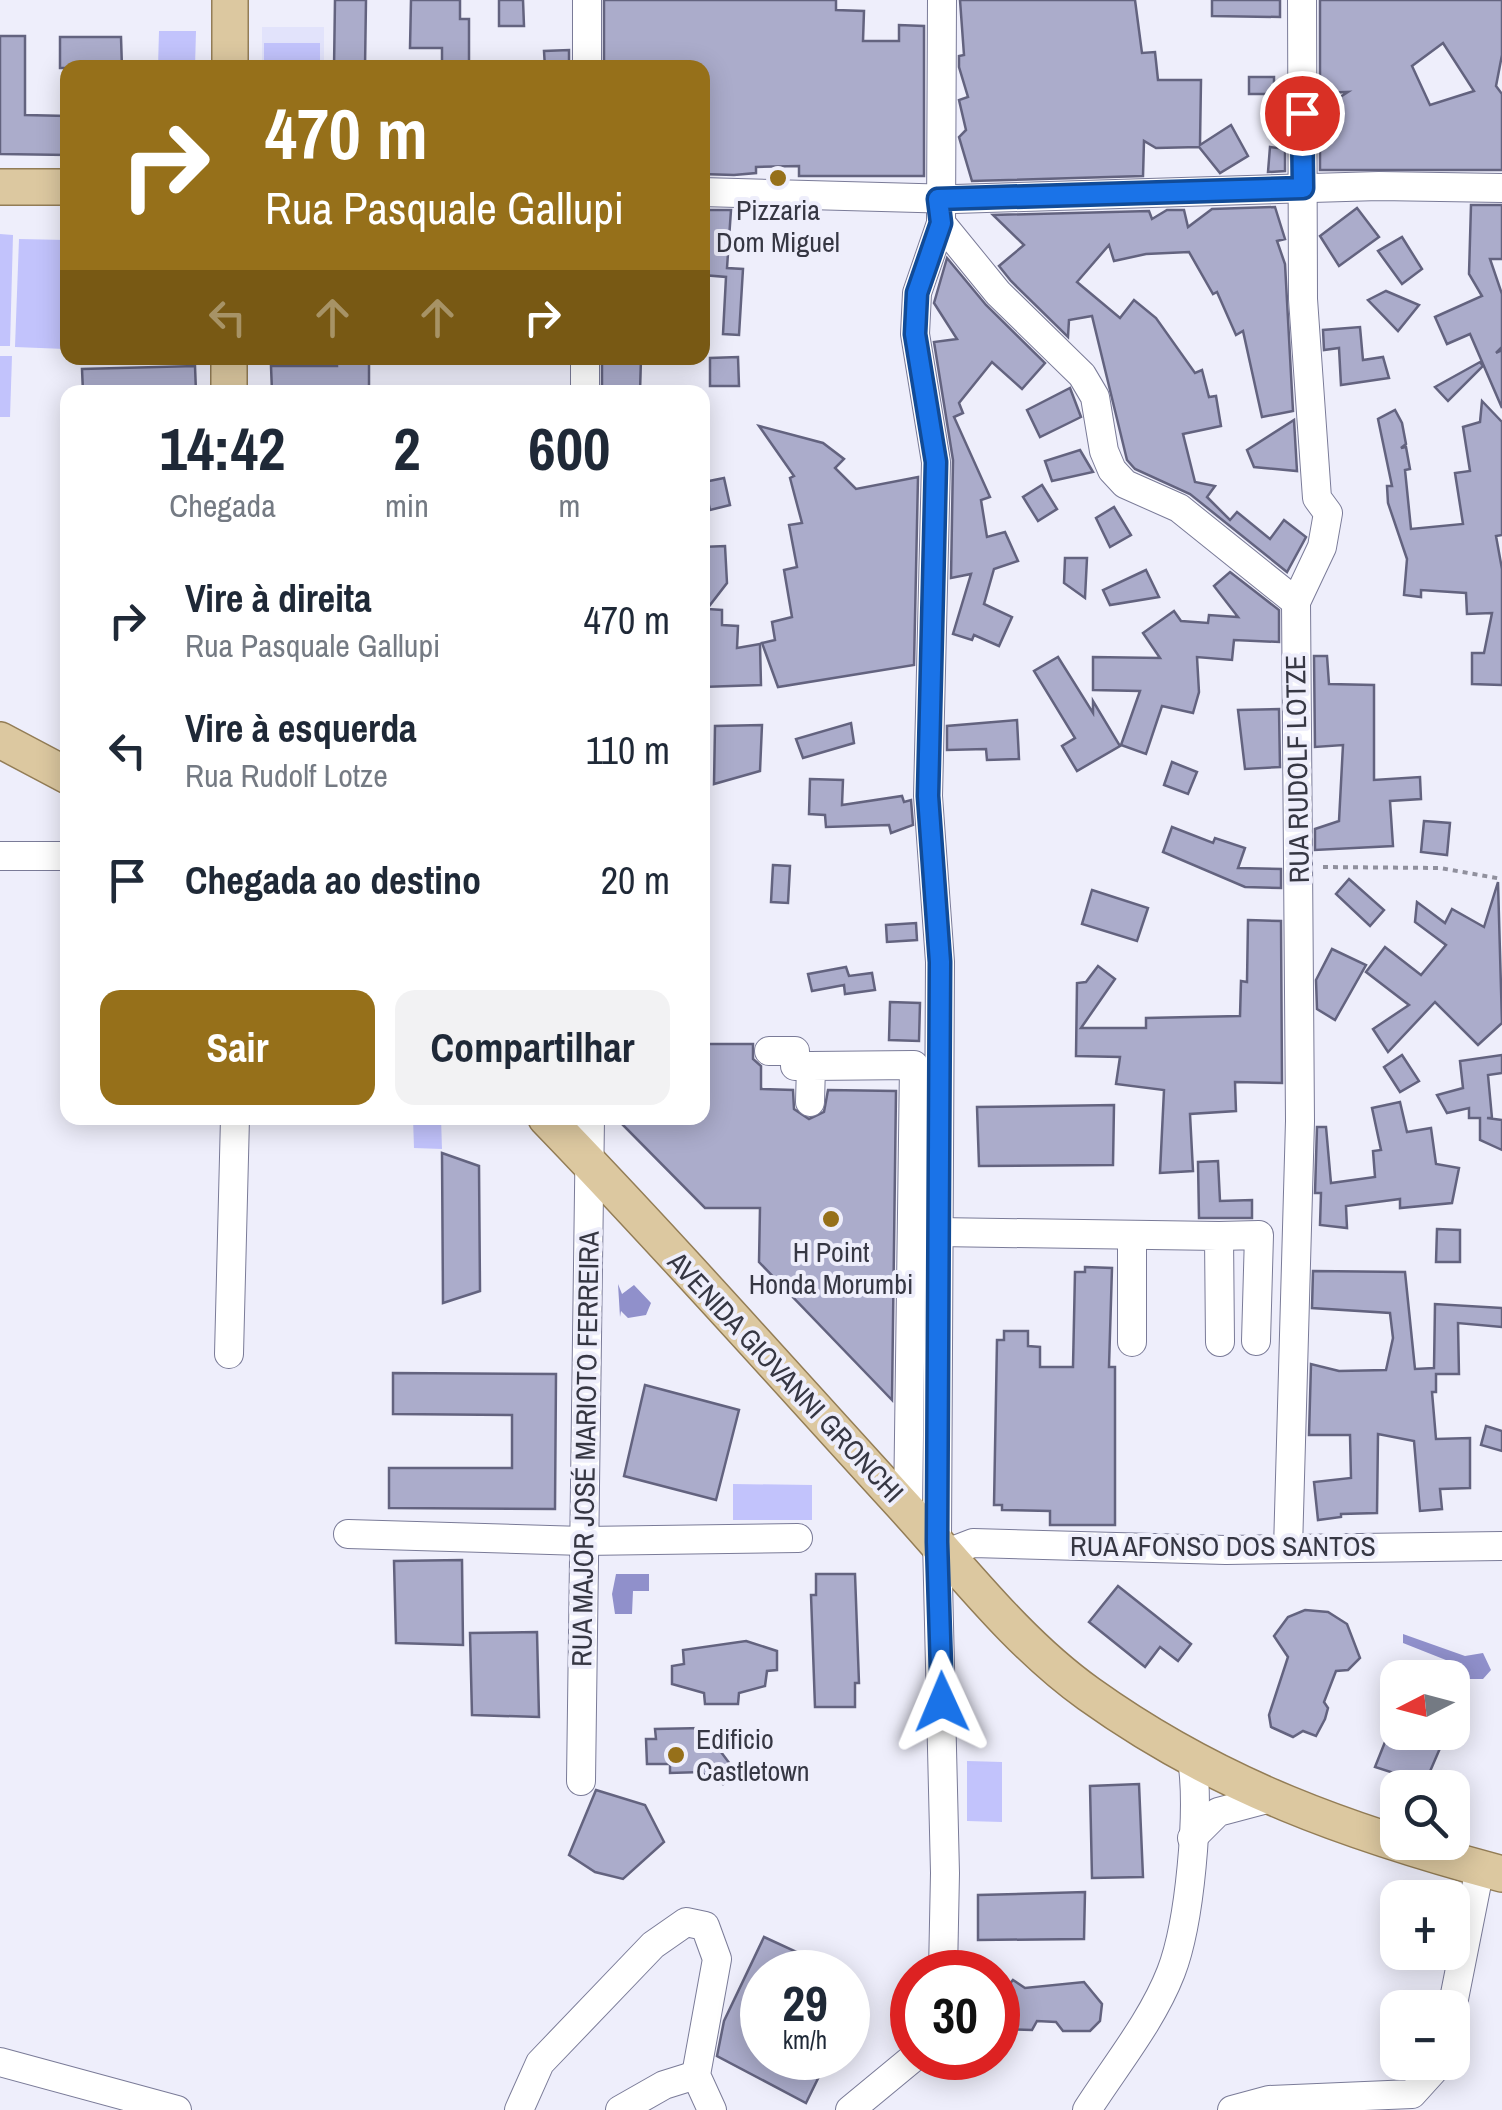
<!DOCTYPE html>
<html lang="pt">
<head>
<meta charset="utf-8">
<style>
	body { margin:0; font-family:"Archivo Narrow",sans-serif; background:#f2f2f3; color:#1f2937; height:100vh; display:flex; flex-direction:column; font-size:38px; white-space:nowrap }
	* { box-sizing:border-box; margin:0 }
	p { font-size:32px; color:#747a83 }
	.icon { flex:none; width:55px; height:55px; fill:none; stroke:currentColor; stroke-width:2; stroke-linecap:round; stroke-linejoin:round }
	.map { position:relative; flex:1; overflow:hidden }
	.drawer { position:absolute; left:60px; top:385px; width:650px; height:740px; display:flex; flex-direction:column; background:#fff; border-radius:20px; box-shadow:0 5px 25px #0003 }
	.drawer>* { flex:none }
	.top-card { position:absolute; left:60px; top:60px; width:650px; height:305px; border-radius:20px; box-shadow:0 5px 25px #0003; background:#96701a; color:#fff; overflow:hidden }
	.needle { width:65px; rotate:264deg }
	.controls { position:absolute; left:1380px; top:1660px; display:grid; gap:20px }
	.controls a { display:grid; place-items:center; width:90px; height:90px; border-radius:20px; background:#fff; box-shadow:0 5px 25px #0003; font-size:50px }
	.speed { position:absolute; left:740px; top:1950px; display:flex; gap:20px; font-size:50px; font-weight:700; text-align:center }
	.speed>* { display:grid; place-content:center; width:130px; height:130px; border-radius:50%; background:#fff; box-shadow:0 5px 25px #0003; line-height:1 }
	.speed small { font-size:25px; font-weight:400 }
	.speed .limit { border:15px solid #d22; background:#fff; color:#111 }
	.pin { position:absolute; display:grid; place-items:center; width:85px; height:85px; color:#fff; margin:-42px; border:5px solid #fff; border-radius:50%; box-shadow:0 2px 10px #0007 }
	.me { position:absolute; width:110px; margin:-55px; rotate:359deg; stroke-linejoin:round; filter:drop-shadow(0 0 8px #0008) }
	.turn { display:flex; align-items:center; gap:35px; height:210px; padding:0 40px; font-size:45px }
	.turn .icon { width:130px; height:130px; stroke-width:2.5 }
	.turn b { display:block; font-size:70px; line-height:85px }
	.lanes { display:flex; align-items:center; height:95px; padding:0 40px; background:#0003; justify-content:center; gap:50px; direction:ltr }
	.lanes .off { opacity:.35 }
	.eta { display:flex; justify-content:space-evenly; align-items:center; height:170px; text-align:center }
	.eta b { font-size:60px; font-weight:700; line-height:70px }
	.button { display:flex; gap:20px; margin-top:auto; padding:20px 40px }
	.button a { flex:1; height:115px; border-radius:20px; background:#96701a; color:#fff; font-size:40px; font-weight:700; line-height:115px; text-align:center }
	.button a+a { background:#f2f2f3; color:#1f2937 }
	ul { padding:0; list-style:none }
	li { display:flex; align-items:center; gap:30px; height:130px; padding:0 40px }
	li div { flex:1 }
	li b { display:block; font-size:38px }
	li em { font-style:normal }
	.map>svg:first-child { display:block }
	.built { fill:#e2e3fb }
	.green { fill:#c2c3fc }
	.water { fill:#9090cb }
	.building { fill:#abaccb; stroke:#63637f; stroke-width:2.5; fill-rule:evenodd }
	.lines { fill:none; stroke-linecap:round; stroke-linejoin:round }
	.minor-casing { stroke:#7a7b98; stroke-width:30 }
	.major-casing { stroke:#937d56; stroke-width:38 }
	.path { stroke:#90909d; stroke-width:4; stroke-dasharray:5 5; stroke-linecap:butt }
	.minor { stroke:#fff; stroke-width:28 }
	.major { stroke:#dcc8a0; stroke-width:35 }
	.route-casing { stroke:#114b97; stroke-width:25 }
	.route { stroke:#1a73e8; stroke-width:18 }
	.poi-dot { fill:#96701a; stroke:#eeeefb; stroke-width:4 }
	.labels { text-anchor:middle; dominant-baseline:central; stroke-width:8; stroke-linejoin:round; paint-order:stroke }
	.poi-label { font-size:28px; fill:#363743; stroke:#eeeefb }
	.street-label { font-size:28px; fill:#363743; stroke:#eeeefb }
</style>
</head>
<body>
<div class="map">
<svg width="1502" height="2110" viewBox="0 0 1502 2110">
	<rect width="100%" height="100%" fill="#eeeefb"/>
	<path class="built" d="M262 27H324V67L262 68Z"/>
	<g class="green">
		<path d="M159 31H196L195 67H158Z"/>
		<rect x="264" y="43" width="56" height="24"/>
		<path d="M0 234 13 235 10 346H0Z"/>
		<path d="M19 239 67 240 65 349 15 347Z"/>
		<path d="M0 356H12L10 417H0Z"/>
		<path d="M413 1118H441L442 1149 414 1148Z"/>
		<path d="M733 1484 812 1485V1520H733Z"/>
		<path d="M967 1761 1002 1762V1822L967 1821Z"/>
	</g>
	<g class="water">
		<path d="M618 1284 622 1294 634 1285 651 1303 646 1315 628 1318 621 1311 620 1317Z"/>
		<path d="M616 1574H649V1591H633L632 1614H615L612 1594Z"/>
		<path d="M1403 1634 1465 1656 1483 1653 1491 1670 1483 1679H1467L1461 1666 1403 1643Z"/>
	</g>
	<g class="building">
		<path d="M335 0H366L365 68H334Z"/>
		<path d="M411 0H460V19H469V64H442V48H410Z"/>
		<path d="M499 0H523L524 26H499Z"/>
		<path d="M604 0H836V10L864 11 863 41H899V25L924 26V176H799V166L756 167V173L734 175 702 174V68H604Z"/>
		<path d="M960 0H1135L1142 53 1155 52 1158 80H1201L1200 145 1231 125 1248 156 1220 173 1199 147 1156 148 1144 141 1143 176 972 181 959 137 966 130 959 100 968 97 959 67V56L964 55Z"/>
		<path d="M1212 0H1280V17L1212 16Z"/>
		<path d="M1320 0H1502V55L1496 86 1502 94V170H1320V110L1348 92 1320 93ZM1443 43 1474 91 1430 105 1412 66Z"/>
		<path d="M0 36H25V115L68 116V155L0 154Z"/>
		<path d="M60 37H121L122 68H60Z"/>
		<path d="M569 50V68H545L544 51Z"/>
		<rect x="1249" y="77" width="25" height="17"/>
		<path d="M1270 147 1285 149V171L1268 172Z"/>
		<path d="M1471 205H1502V259H1490L1502 294V347L1496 353 1502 350V408L1470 334 1447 344 1435 317 1482 296 1469 274Z"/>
		<path d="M1275 207 1285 239 1277 241 1285 264 1293 411 1262 417 1243 331 1236 335 1217 292 1213 294 1189 252 1146 254 1114 261 1109 245 1077 282 1120 318 1134 300 1156 318 1195 373 1202 370 1209 397 1216 396 1221 426 1183 434 1195 482 1215 486 1207 497 1230 520 1237 512 1270 539 1284 520 1306 537 1287 572 1190 494 1135 469 1127 460 1092 316 1069 320 1068 337 1011 281 999 266 1024 245 993 215 1149 211 1152 219 1167 210H1184L1188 227 1212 209Z"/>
		<path d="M1357 208 1379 237 1339 266 1320 236Z"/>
		<path d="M702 210H731L727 268 743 269 739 335 723 334 726 277 703 275Z"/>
		<path d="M1402 237 1422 269 1402 284 1378 251Z"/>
		<path d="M947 258 986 305 1045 363 1022 389 992 362 959 403 963 413 954 417 990 497 981 500 987 537 1005 532 1018 561 994 569 984 604 1012 617 999 646 974 635 972 640 953 634 971 574 951 578 953 460 934 342 957 339 934 303Z"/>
		<path d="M1386 291 1419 305 1398 331 1368 300Z"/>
		<path d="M1360 327 1363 360 1383 357 1389 378 1341 385 1339 348 1324 350 1323 330Z"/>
		<path d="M738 357 739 386H710V358Z"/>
		<path d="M337 358H369V392H272L271 366H337Z"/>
		<path d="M602 358H641L640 392H602Z"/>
		<path d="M1480 362 1483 366 1448 401 1435 387Z"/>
		<path d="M195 366 196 392H83L82 369Z"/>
		<path d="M1070 388 1081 417 1040 437 1027 410Z"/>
		<path d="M1482 401 1502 422V535L1496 536 1502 569V685L1472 684V653H1484L1492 613 1467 614 1466 593 1421 590V597L1404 595 1407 559 1388 503 1387 486H1392L1378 419 1395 410 1402 423 1406 444 1401 448 1406 447 1410 469 1405 470 1411 529 1463 524 1455 473 1470 471 1463 427 1480 422Z"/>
		<path d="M1294 420 1297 471 1254 467 1247 450Z"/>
		<path d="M759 426 823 443 844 459 835 468 856 489 918 477 914 665 778 687 762 643 775 640 772 622 792 617 784 570 797 567 789 525 802 523 790 478 794 476Z"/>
		<path d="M1080 450 1093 472 1052 481 1045 461Z"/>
		<path d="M724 478 730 505 710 510 704 482Z"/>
		<path d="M1042 485 1057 509 1038 521 1023 497Z"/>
		<path d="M1114 507 1131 535 1110 547 1096 518Z"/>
		<path d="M725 546 727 583 707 609 722 610V625L738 626 737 648 760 644 761 685 702 687V547Z"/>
		<path d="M1065 558H1087L1085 598 1064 583Z"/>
		<path d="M1146 570 1159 597 1110 605 1103 590Z"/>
		<path d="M1230 572 1279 610V642L1234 640 1232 660 1197 657 1199 692 1193 713 1162 706 1146 754 1121 745 1140 691 1093 690V657L1160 658 1143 633 1174 611 1181 621 1208 623 1209 615 1238 617 1214 586Z"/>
		<path d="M1314 656H1327L1329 684 1374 685V780L1420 777 1421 799 1390 801 1393 846 1315 850V829L1339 821 1343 745 1315 747Z"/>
		<path d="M1058 657 1093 713V701L1120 746 1077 771 1062 746 1075 738 1034 671Z"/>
		<path d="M1279 709 1280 767 1245 769 1238 710Z"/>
		<path d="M1017 720 1019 759 987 760 986 749 947 750V726Z"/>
		<path d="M851 723 854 743 803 758 796 739Z"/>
		<path d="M762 725 760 771 714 784 715 726Z"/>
		<path d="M1172 762 1197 772 1188 794 1164 785Z"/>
		<path d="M810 779 843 780 842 805 902 796 904 802 911 800 913 825 891 833 889 825 826 827 825 815 809 814Z"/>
		<path d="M1424 821 1450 823 1447 855 1421 852Z"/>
		<path d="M1172 827 1213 843 1215 838 1245 848 1238 868 1281 869V888L1245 887 1163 852Z"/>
		<path d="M773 865 790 866 788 903 771 902Z"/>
		<path d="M1349 879 1384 910 1370 926 1336 894Z"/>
		<path d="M1498 882 1502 1023 1478 1045 1435 1002 1388 1052 1373 1029 1409 1005 1366 972 1385 947 1421 975 1446 945 1415 922 1417 902 1445 923 1452 909 1484 927Z"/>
		<path d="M1092 890 1148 908 1137 941 1082 924Z"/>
		<path d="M1248 920 1281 921 1282 1083 1235 1082 1236 1111 1190 1114 1193 1171 1160 1173 1164 1090 1116 1084 1120 1057 1076 1056 1077 983 1086 982 1098 966 1115 979 1081 1028H1146V1018L1240 1016 1241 981 1247 982Z"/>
		<path d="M916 923 917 940 887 942 886 925Z"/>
		<path d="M1332 949 1366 965 1335 1020 1317 1009 1316 980Z"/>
		<path d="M846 967 849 976 872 973 875 990 845 994 844 985 812 991 808 974Z"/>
		<path d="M890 1002 920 1003 919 1041 889 1040Z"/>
		<path d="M702 1044H753V1059L761 1066V1089L793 1090 794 1109 809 1119 824 1112 828 1090 896 1091 892 1400 759 1262 760 1208H705L616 1118H702Z"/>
		<path d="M1402 1055 1419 1081 1400 1092 1384 1067Z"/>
		<path d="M1502 1055V1073L1488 1075 1492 1118H1487L1502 1120V1150L1480 1140V1118H1469V1108L1447 1113 1437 1095 1463 1088 1460 1061Z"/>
		<path d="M1400 1102 1407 1132 1431 1128 1436 1164 1459 1168 1452 1203 1400 1208V1199L1346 1206 1347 1228 1320 1225 1321 1193H1315L1317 1127H1326L1331 1183 1375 1177 1373 1151 1381 1150 1372 1108Z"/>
		<path d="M1114 1105 1113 1165 979 1166 977 1107Z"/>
		<path d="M442 1153 479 1166 480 1291 443 1303Z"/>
		<path d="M1218 1161 1220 1201 1252 1200V1218H1199L1198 1162Z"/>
		<path d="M1437 1229 1460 1230V1262H1436Z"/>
		<path d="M1085 1267 1112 1268 1109 1367H1115V1525H1050V1511L1002 1510V1505H994L997 1340H1004V1331H1028V1346L1040 1347V1367H1073L1075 1272H1085Z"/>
		<path d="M1313 1271 1405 1272 1415 1369 1434 1368 1435 1304 1502 1308V1327L1458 1323 1459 1374H1436V1392H1432L1436 1439 1470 1438V1488L1440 1489 1442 1509 1420 1511 1414 1441 1378 1434 1377 1513 1341 1514V1517L1318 1520 1314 1482 1351 1478 1350 1435H1309L1311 1364 1339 1371 1386 1370 1393 1338 1390 1313 1312 1308Z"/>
		<path d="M393 1373 556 1374 555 1509 389 1508V1468H512V1415L393 1414Z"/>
		<path d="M645 1385 739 1410 716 1500 624 1476Z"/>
		<path d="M1486 1426 1502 1431V1451L1481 1445Z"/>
		<path d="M462 1560 463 1645 396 1643 394 1561Z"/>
		<path d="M816 1574H855L859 1683H855V1707H815L811 1595H816Z"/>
		<path d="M1118 1586 1191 1644 1178 1661 1160 1647 1145 1667 1089 1622Z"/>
		<path d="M1305 1610 1328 1612 1347 1624 1360 1658 1348 1670 1336 1671 1324 1702 1328 1708 1325 1719 1316 1736 1303 1731 1293 1737 1271 1727 1269 1715 1288 1657 1274 1636 1288 1617Z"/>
		<path d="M537 1632 539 1717 472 1715 470 1633Z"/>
		<path d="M746 1641 777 1651V1670L767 1671 765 1686 739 1693 738 1704H705L704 1693 672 1684V1666L684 1664 683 1650Z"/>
		<path d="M703 1728 736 1772 723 1784 715 1776 709 1781 702 1772 670 1773V1764H647L646 1739H656L655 1729Z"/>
		<path d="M1389 1732H1447L1425 1783 1375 1767Z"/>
		<path d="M1139 1784 1143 1877 1092 1878 1090 1786Z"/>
		<path d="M596 1790 645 1805 664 1842 623 1879 595 1872 569 1855Z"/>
		<path d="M1085 1892 1084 1939 978 1940V1895Z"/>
		<path d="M764 1937 799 1953 790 1972H762V2058H828L806 2103 717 2056 724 2021Z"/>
		<path d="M1013 1980 1025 1988 1084 1982 1102 2004 1100 2021 1090 2031H1063L1056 2022 1037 2021 1032 2030 1003 2029 998 2022V1997Z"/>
	</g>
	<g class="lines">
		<g class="minor-casing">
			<g id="minor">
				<path d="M942 0 941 223 917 293 915 334 936 462 928 796 940 962 937 1541 945 1873 943 1972"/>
				<path d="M587 68V0"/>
				<path d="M702 192 955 199 1379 186 1502 188"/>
				<path d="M941 223 998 293 1082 375 1095 397 1104 451 1112 470 1125 484 1179 508 1296 602"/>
				<path d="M585 392V358"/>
				<path d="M0 856H68"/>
				<path d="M769 1051H795V1066H811"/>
				<path d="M810 1102 811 1066 914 1065 908 1510"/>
				<path d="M937 1232 1219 1236 1220 1342"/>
				<path d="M1132 1235V1342"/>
				<path d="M1219 1236 1259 1235 1256 1341"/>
				<path d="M229 1354 235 1118"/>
				<path d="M348 1534 583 1541 798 1538"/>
				<path d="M1288 1549 1300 1121 1296 602 1322 547 1328 513 1317 498 1303 299 1302 0"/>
				<path d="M947 1553 973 1543 1226 1550 1502 1546"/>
				<path d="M581 1781 590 1118"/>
				<path d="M1192 1838 1218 1812 1267 1799"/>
				<path d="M1452 2009 1480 1868"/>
				<path d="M0 2062 177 2110"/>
				<path d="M519 2110 540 2063 653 1945 686 1922 705 1926 717 1959 696 2075 712 2110"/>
				<path d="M620 2110 664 2085 696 2075"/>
				<path d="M850 2110 913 2058"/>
				<path d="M1087 2110C1115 2066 1152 2021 1171 1972 1190 1923 1200 1811 1192 1759"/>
				<path d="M1232 2110 1269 2100 1412 2094 1441 2062"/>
			</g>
		</g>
		<g class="major-casing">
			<g id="major">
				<path d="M230 68V0"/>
				<path d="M0 187H68"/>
				<path d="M229 392V358"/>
				<path d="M0 740 68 776"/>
				<path d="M546 1118C666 1242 782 1373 899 1501 959 1566 1016 1642 1089 1694 1219 1787 1350 1833 1502 1874"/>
			</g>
		</g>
		<path class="path" d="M1323 867 1440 868 1502 879"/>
		<use href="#minor" class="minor"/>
		<use href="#major" class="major"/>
	</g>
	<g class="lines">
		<g class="route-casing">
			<path id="route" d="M942 1702 937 1542 940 962 928 796 936 462 915 334 917 293 941 223 938 199 1303 188 1302 113"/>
		</g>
		<use href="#route" class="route"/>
	</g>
	<g class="poi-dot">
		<circle cx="778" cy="178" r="10"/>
		<circle cx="831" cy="1219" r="10"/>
		<circle cx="676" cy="1755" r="10"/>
	</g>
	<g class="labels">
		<g class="poi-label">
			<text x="778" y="210">Pizzaria<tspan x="778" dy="32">Dom Miguel</tspan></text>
			<text x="831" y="1252">H Point<tspan x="831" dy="32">Honda Morumbi</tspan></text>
			<text x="696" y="1739" text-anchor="start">Edificio<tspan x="696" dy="32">Castletown</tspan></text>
		</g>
		<g class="street-label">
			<text transform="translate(1297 769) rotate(-91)">RUA RUDOLF LOTZE</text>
			<text transform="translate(786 1377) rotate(47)">AVENIDA GIOVANNI GRONCHI</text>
			<text transform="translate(585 1449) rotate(-89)">RUA MAJOR JOSÉ MARIOTO FERREIRA</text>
			<text x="1223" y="1546">RUA AFONSO DOS SANTOS</text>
		</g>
	</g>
</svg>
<div class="controls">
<a><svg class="needle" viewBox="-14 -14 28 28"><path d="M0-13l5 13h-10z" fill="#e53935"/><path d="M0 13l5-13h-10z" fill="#747a83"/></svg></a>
<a><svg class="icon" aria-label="search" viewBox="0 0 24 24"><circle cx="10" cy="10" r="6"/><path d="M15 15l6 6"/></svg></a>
<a>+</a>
<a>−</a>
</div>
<div class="speed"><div>29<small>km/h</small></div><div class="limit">30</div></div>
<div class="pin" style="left:1302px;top:113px;background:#d93025"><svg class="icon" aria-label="arrive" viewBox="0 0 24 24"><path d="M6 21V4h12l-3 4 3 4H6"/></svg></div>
<svg class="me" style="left:942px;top:1702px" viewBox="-20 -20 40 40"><path d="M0-17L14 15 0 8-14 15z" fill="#1a73e8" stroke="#fff" stroke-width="4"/></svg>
<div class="top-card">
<div class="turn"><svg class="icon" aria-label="right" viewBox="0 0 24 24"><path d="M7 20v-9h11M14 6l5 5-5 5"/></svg><div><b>470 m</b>Rua Pasquale Gallupi</div></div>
<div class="lanes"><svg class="icon off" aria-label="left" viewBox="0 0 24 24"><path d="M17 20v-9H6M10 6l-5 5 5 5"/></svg><svg class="icon off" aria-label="ahead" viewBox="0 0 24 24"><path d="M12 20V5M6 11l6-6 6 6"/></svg><svg class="icon off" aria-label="ahead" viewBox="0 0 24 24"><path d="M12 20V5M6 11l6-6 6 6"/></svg><svg class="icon" aria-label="right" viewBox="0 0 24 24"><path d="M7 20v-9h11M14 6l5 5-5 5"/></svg></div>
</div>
<section class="drawer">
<div class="eta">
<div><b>14:42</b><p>Chegada</p></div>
<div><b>2</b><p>min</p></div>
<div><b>600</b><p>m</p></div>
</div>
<ul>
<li><svg class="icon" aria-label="right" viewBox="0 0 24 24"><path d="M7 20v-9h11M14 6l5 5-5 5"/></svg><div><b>Vire à direita</b><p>Rua Pasquale Gallupi</p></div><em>470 m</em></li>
<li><svg class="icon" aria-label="left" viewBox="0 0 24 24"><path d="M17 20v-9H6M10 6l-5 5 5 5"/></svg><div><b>Vire à esquerda</b><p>Rua Rudolf Lotze</p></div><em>110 m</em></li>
<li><svg class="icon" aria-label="arrive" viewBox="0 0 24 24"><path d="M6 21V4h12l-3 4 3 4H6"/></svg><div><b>Chegada ao destino</b></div><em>20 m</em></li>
</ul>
<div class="button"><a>Sair</a><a>Compartilhar</a></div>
</section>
</div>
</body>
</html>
